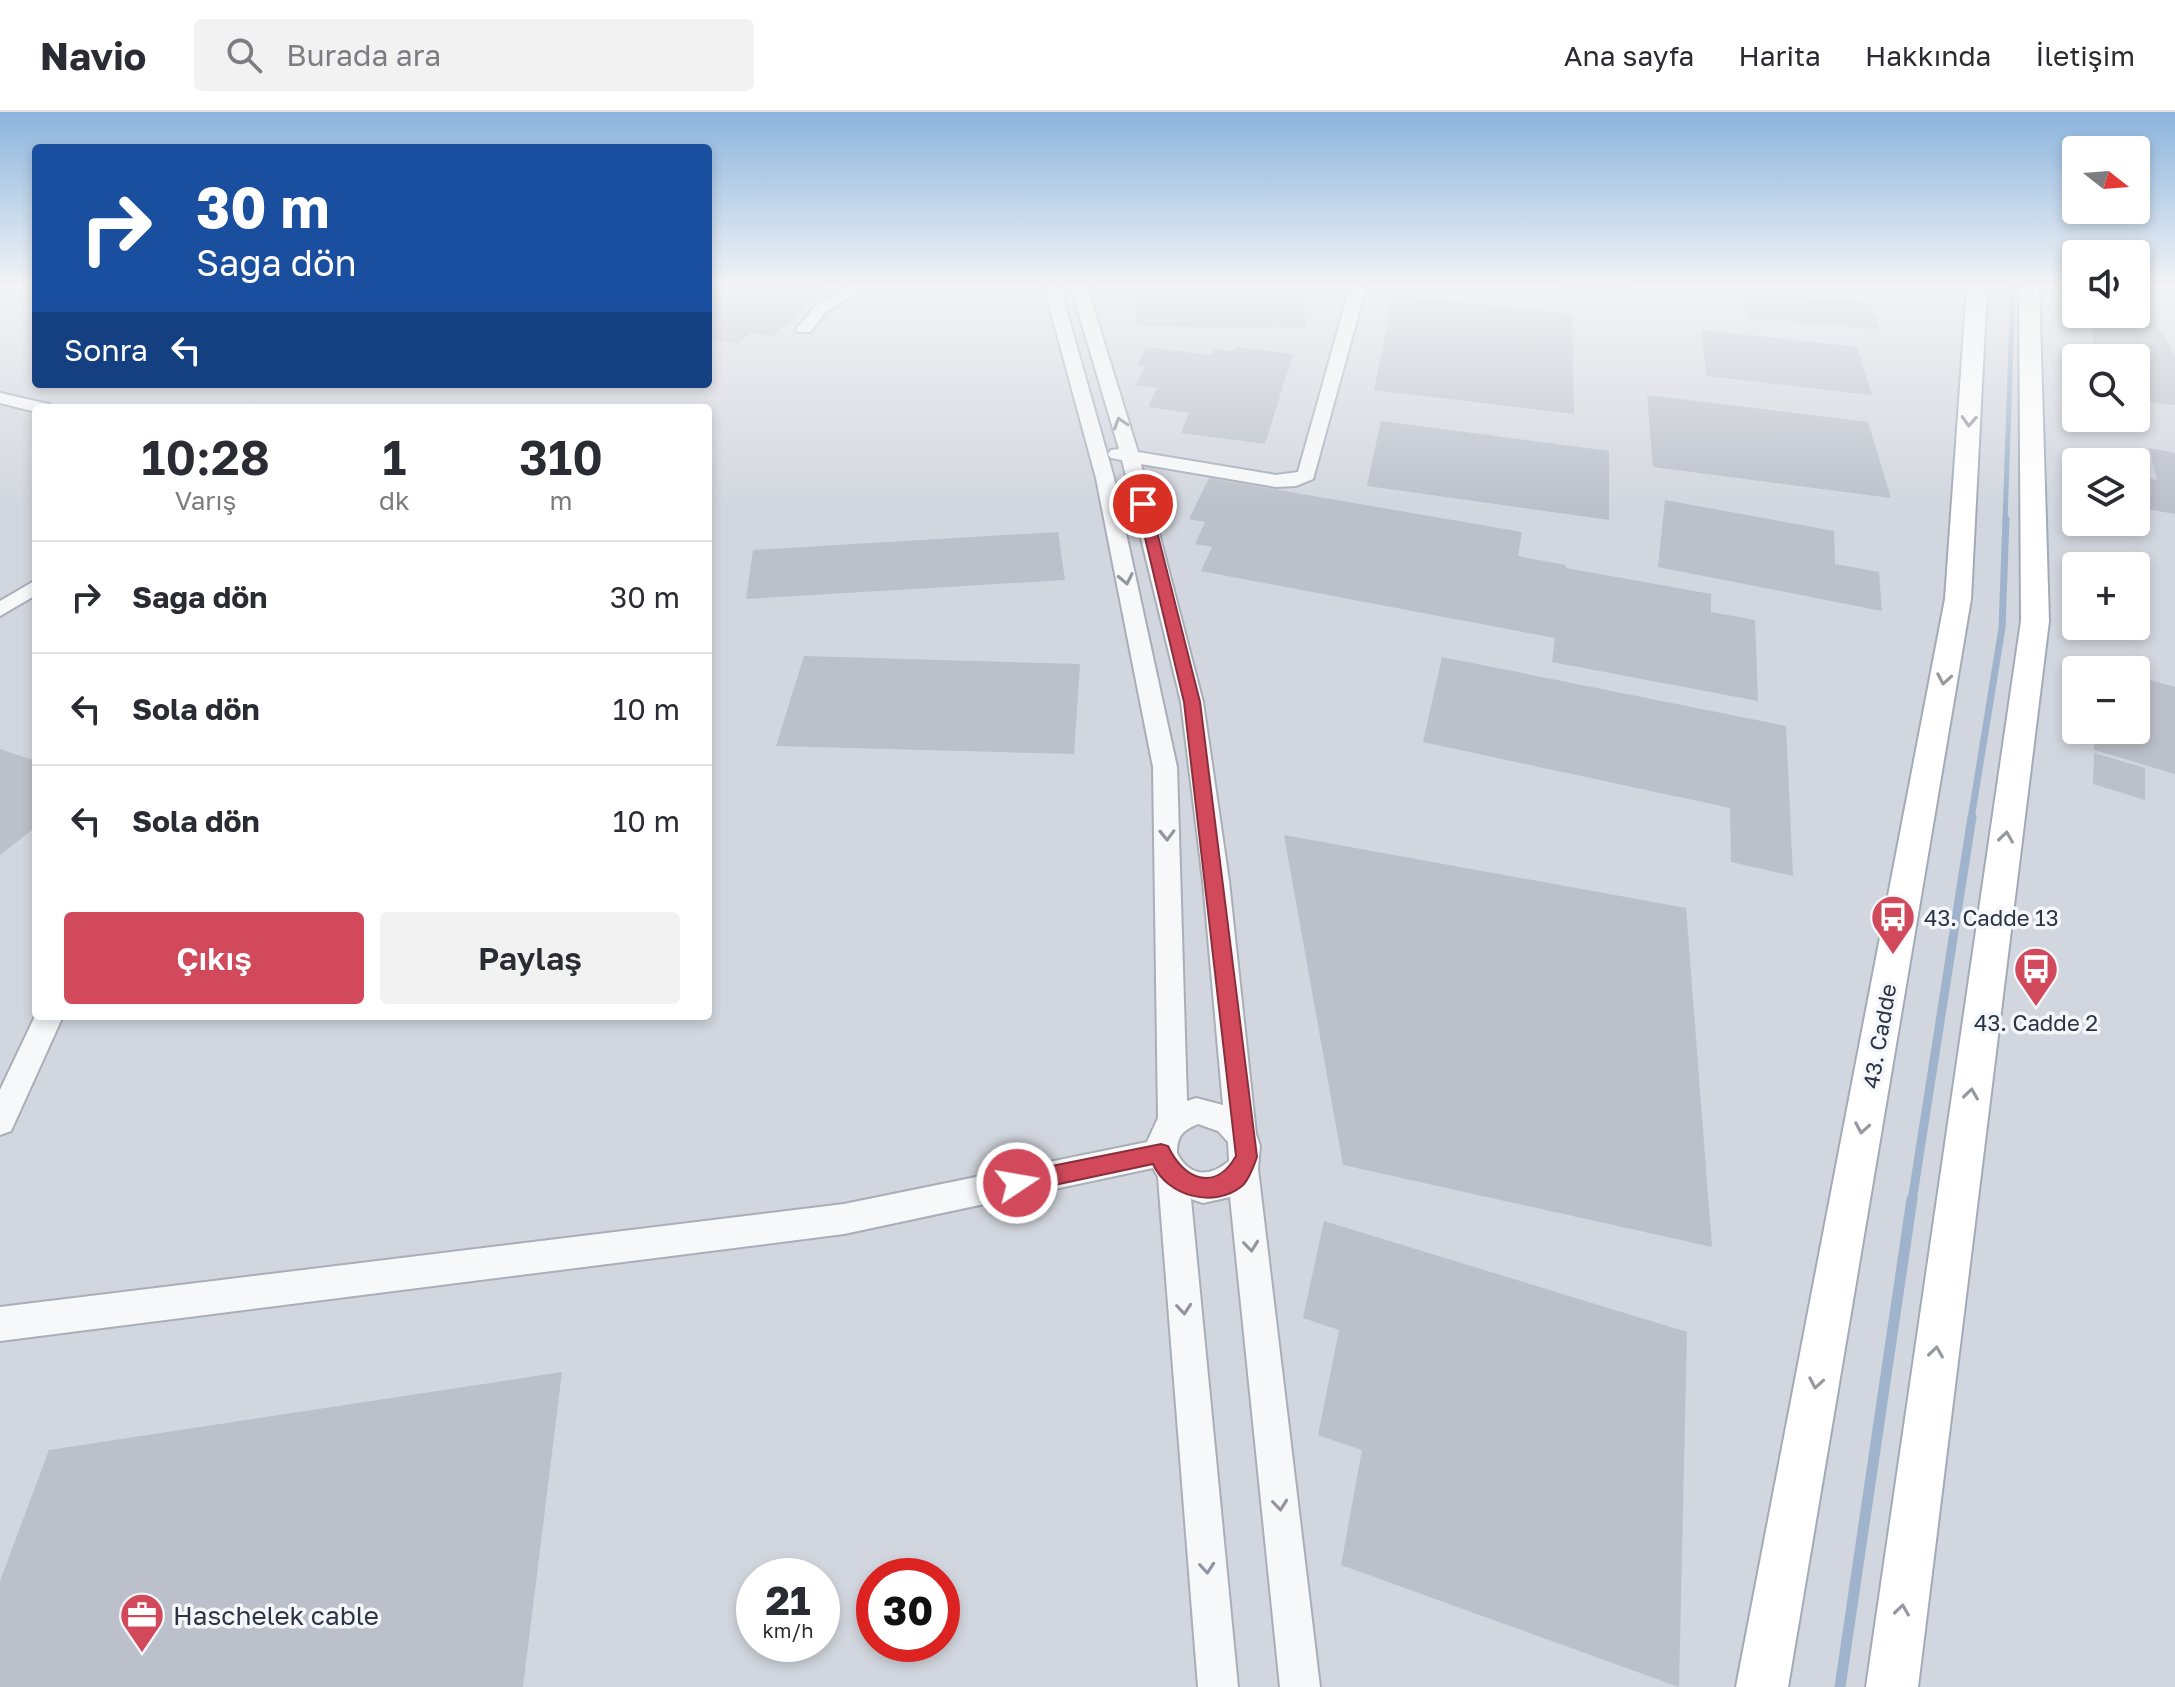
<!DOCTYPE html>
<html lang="tr">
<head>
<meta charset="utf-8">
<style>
	body { margin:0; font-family:"Golos Text",sans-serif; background:#f2f2f3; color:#2b2b33; height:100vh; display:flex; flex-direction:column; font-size:30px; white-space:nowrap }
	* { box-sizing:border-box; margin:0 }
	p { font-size:26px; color:#7c7c81 }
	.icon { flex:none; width:44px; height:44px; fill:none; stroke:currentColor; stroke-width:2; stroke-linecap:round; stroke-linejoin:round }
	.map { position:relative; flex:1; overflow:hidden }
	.drawer { position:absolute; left:32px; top:292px; width:680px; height:616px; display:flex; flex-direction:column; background:#fff; border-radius:8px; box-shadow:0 4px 12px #0003 }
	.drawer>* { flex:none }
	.hud { position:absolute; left:32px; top:32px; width:680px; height:244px; border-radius:8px; box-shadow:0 4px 12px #0003; background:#1a4fa0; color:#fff; overflow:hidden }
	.needle { width:52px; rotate:107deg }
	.controls { position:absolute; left:2062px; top:24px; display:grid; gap:16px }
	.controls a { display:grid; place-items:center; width:88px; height:88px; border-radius:8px; background:#fff; box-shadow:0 4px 12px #0003; font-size:40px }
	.speed { position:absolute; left:736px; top:1446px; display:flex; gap:16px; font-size:40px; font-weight:700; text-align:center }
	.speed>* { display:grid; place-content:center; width:104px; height:104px; border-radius:50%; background:#fff; box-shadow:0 4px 12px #0003; line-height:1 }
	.speed small { font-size:20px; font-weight:400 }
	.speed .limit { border:12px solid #d22; background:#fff; color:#111 }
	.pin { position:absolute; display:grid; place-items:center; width:68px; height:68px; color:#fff; margin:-34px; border:4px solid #fff; border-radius:50%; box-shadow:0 2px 8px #0007 }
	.me { position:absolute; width:88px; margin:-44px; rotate:78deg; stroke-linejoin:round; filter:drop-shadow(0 0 6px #0008) }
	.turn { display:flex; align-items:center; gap:28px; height:168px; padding:0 32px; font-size:36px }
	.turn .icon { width:104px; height:104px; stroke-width:2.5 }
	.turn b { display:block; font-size:56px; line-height:68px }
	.then { display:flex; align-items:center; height:76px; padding:0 32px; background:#0003; gap:16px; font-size:30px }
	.eta { display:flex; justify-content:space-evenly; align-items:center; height:136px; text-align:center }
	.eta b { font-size:48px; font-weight:600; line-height:56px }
	.action { display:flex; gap:16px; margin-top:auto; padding:16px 32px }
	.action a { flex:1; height:92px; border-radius:8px; background:#d1495b; color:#fff; font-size:32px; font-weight:600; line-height:92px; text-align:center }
	.action a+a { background:#f2f2f3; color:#2b2b33 }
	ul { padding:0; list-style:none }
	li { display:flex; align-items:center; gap:24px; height:112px; padding:0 32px; border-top:2px solid #e1e1e2 }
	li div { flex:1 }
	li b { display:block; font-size:30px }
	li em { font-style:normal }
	header { display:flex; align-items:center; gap:48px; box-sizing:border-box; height:112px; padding:0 40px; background:#fff; border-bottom:2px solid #e1e1e2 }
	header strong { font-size:38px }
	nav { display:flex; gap:44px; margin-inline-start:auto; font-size:28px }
	.search { width:560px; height:72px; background:#f2f2f3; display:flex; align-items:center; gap:20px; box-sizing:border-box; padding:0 28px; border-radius:8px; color:#7c7c81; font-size:30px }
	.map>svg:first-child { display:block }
	.built { fill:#d2d6de; fill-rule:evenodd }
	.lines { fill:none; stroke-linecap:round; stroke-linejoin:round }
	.stream-far3 { stroke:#9fb4cc; stroke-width:5 }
	.stream-far2 { stroke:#9fb4cc; stroke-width:7 }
	.stream-far1 { stroke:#9fb4cc; stroke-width:9 }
	.stream { stroke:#9fb4cc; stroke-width:11 }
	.building { fill:#bbc0ca }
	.minor-casing { stroke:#a9aeb7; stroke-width:4 }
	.major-casing { stroke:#a3abb8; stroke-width:4 }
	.minor { fill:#f7f8fa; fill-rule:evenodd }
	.major { fill:#fff; fill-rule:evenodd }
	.oneway { stroke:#959aa2 }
	.oneway2 { stroke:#9196a0 }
	.route { fill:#d1495b; stroke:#882f3b; stroke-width:2 }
	.labels { text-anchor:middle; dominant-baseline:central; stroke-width:7; stroke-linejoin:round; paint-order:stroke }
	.poi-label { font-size:22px; fill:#2b3445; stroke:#f4f6f9; text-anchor:start }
	.street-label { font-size:22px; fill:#2b3445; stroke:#f4f6f9 }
	.near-poi-label { font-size:26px; fill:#2b3445; stroke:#f4f6f9; text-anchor:start }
</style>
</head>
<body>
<header>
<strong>Navio</strong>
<div class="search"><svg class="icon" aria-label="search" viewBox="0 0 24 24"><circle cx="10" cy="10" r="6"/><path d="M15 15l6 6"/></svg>Burada ara</div>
<nav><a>Ana sayfa</a><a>Harita</a><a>Hakkında</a><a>İletişim</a></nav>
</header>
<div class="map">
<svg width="2175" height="1575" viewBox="0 0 2175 1575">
	<rect width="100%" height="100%" fill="#e4e7ec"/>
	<path class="built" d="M0 175H36V272H708V175H2076V202H2136V175H2175V1575H0ZM2076 246H2136V306H2076ZM36 296H708V904H36ZM2076 350H2136V410H2076ZM2076 454H2136V514H2076ZM2076 558H2136V618H2076ZM754 1464H822V1532H754ZM874 1464H942V1532H874Z"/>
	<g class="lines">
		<path class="stream-far3" d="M2005 409 2013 175"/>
		<path class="stream-far2" d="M1971 707 2002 516 2006 407"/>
		<path class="stream-far1" d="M1912 1089 1972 705"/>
		<path class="stream" d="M1840 1575 1912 1087"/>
	</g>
	<g class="building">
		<path d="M708 175H829L773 224 751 221 738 232 708 226Z"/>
		<path d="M1555 175H1634L1635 185 1555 177Z"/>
		<path d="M1137 180 1301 182 1307 216 1136 214Z"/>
		<path d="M1739 180 1868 190 1880 217 1747 206Z"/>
		<path d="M1393 183 1572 202 1574 302 1374 278Z"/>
		<path d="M2136 184 2140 185 2175 243V293L2136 288V246H2094L2091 202H2136Z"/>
		<path d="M1701 218 1857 235 1872 283 1707 264Z"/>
		<path d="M1146 235 1212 243 1215 237 1236 239 1237 235 1293 242 1265 332 1181 321 1189 301 1148 295 1157 276 1136 273 1145 254 1137 253Z"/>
		<path d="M1647 283 1868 310 1891 386 1653 355Z"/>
		<path d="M1381 309 1609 339V408L1367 374Z"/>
		<path d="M2149 336 2175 341V402L2136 395V364L2157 368Z"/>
		<path d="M1209 366 1522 420 1518 444 1566 453V456L1711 482V500L1755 508 1758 589 1552 550 1555 526 1201 459 1212 435 1195 432 1205 410 1189 407Z"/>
		<path d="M1665 388 1834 419 1835 452 1879 460 1882 499 1658 455Z"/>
		<path d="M1058 420 1065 468 746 487 753 438Z"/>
		<path d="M804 544 1080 552 1074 642 776 634Z"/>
		<path d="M1442 545 1786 614 1793 764 1731 750 1730 696 1423 630Z"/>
		<path d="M2136 564 2175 575V662L2094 638 2095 618H2136Z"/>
		<path d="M0 637 36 649V715L0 743Z"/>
		<path d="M2094 641 2145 656V688L2093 672Z"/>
		<path d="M1284 723 1686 796 1712 1135 1343 1053Z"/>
		<path d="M1324 1109 1687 1220 1679 1575 1341 1453 1362 1338 1318 1323 1339 1218 1303 1206Z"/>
		<path d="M562 1260 523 1575H0V1469L49 1338Z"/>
	</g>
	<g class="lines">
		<g class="minor-casing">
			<g id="minor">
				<path d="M847 175H865L825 201 810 220H798L796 217 815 195Z"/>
				<path d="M1044 175H1060L1114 366 1177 655 1187 989 1196 986 1223 993 1203 769 1181 590 1122 348 1111 346 1108 342 1111 338 1119 337 1071 175H1087L1138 340 1276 363 1298 360 1350 175H1366L1313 367 1296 374 1276 375 1141 352 1203 590 1229 769 1256 1022 1260 1034 1258 1057 1320 1575H1280L1230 1085 1203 1091 1191 1087 1238 1575H1198L1158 1065 1153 1056 844 1122 0 1229V1195L844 1092 1147 1030 1158 1006 1153 655 1096 366ZM1198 1012 1218 1019 1228 1030 1229 1049C1210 1065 1190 1066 1177 1041 1177 1024 1182 1019 1198 1012Z"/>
				<path d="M0 281 49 292 52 296H36V300L0 291Z"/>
				<path d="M36 468V483L0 504V489Z"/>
				<path d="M36 902 63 904 11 1019 0 1023V978Z"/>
			</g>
		</g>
		<g class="major-casing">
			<g id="major">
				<path d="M1967 175H1987L1971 487 1788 1575H1736L1945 487Z"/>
				<path d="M2019 175H2039L2049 509 1918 1575H1866L2021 509Z"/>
			</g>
		</g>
		<use href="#minor" class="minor"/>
		<use href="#major" class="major"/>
	</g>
	<defs><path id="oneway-chevron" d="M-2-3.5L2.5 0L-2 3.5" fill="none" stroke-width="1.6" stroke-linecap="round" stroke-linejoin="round" transform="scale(2)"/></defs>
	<g class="oneway">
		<use href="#oneway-chevron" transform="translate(1969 309) rotate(93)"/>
		<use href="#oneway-chevron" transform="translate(1944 567) rotate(100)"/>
		<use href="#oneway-chevron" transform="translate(2006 725) rotate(-82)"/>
		<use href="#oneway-chevron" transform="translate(1971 982) rotate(-82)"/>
		<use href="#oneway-chevron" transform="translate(1862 1016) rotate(100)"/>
		<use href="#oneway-chevron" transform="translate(1936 1240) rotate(-82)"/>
		<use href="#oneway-chevron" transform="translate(1816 1271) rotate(100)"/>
		<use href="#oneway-chevron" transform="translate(1902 1498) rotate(-82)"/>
	</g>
	<g class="oneway2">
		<use href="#oneway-chevron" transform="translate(1120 311) rotate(-107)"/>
		<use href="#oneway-chevron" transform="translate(1126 467) rotate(78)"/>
		<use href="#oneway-chevron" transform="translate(1167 723) rotate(89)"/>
		<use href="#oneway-chevron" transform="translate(1251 1134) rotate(84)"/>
		<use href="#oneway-chevron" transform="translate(1184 1197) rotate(85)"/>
		<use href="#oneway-chevron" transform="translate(1280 1393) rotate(84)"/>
		<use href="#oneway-chevron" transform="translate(1207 1456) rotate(85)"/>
	</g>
	<linearGradient id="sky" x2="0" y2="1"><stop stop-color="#8bb4dd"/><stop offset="0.44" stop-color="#f3f4f6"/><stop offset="1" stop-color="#f3f4f6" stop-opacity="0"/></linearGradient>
	<rect width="2175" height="395" fill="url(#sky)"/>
	<path class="route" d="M1143 388 1150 392 1200 590 1257 1045C1254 1053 1249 1068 1242 1074 1214 1097 1167 1084 1153 1052L1017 1081 1009 1078 1006 1071 1009 1064 1017 1061 1161 1032 1168 1034C1183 1067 1215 1081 1236 1044L1184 590 1137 392Z"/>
	<defs>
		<g id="bus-pin" transform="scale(2.3)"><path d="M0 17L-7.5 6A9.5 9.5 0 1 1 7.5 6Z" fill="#d1495b" stroke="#f4f6f9"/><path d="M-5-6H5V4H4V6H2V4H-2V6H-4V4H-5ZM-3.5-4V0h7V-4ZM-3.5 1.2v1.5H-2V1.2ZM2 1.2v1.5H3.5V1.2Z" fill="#fff"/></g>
		<g id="office-pin" transform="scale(2.3)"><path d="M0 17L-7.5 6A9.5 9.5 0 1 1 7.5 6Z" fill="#d1495b" stroke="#f4f6f9"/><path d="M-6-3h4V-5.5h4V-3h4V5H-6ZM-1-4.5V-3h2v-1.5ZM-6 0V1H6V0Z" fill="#fff"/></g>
	</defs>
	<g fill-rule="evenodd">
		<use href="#bus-pin" x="1893" y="805"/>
		<use href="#bus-pin" x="2036" y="857"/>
		<use href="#office-pin" x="142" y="1503"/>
	</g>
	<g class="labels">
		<g class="poi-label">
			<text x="1924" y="805">43. Cadde 13</text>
			<text x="2036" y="910" text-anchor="middle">43. Cadde 2</text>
		</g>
		<g class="street-label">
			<text transform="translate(1879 924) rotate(-80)">43. Cadde</text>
		</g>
		<g class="near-poi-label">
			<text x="173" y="1503">Haschelek cable</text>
		</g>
	</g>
</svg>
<div class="controls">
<a><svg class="needle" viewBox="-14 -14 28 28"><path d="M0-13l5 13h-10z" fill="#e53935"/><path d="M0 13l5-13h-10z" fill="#7c7c81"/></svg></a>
<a><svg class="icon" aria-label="sound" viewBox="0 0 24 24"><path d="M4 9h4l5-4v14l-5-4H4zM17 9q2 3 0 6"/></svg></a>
<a><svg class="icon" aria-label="search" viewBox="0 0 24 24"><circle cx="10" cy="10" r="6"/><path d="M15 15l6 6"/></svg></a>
<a><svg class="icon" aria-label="layers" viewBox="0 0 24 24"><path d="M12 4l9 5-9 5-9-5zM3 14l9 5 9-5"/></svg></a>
<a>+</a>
<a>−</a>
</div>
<div class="speed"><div>21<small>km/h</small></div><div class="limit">30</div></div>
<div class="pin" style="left:1143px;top:392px;background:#d93025"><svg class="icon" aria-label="arrive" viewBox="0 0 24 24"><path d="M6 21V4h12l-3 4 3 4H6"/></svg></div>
<svg class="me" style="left:1017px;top:1071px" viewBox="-20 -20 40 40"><circle r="17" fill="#d1495b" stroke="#fff" stroke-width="3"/><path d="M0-11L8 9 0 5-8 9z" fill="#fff"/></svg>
<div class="hud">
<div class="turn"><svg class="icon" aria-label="right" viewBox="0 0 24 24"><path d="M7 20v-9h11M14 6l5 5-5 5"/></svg><div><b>30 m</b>Sağa dön</div></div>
<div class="then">Sonra<svg class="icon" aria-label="left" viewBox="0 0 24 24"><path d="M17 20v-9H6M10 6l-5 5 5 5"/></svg></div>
</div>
<section class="drawer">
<div class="eta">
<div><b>10:28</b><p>Varış</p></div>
<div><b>1</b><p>dk</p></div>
<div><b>310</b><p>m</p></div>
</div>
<ul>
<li><svg class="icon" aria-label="right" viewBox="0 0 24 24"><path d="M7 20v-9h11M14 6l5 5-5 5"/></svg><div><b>Sağa dön</b></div><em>30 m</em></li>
<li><svg class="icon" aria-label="left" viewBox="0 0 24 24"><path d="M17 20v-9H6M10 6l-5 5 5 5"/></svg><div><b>Sola dön</b></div><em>10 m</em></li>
<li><svg class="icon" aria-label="left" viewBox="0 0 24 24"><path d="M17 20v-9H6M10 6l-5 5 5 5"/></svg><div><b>Sola dön</b></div><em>10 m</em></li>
</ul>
<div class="action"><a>Çıkış</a><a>Paylaş</a></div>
</section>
</div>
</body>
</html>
